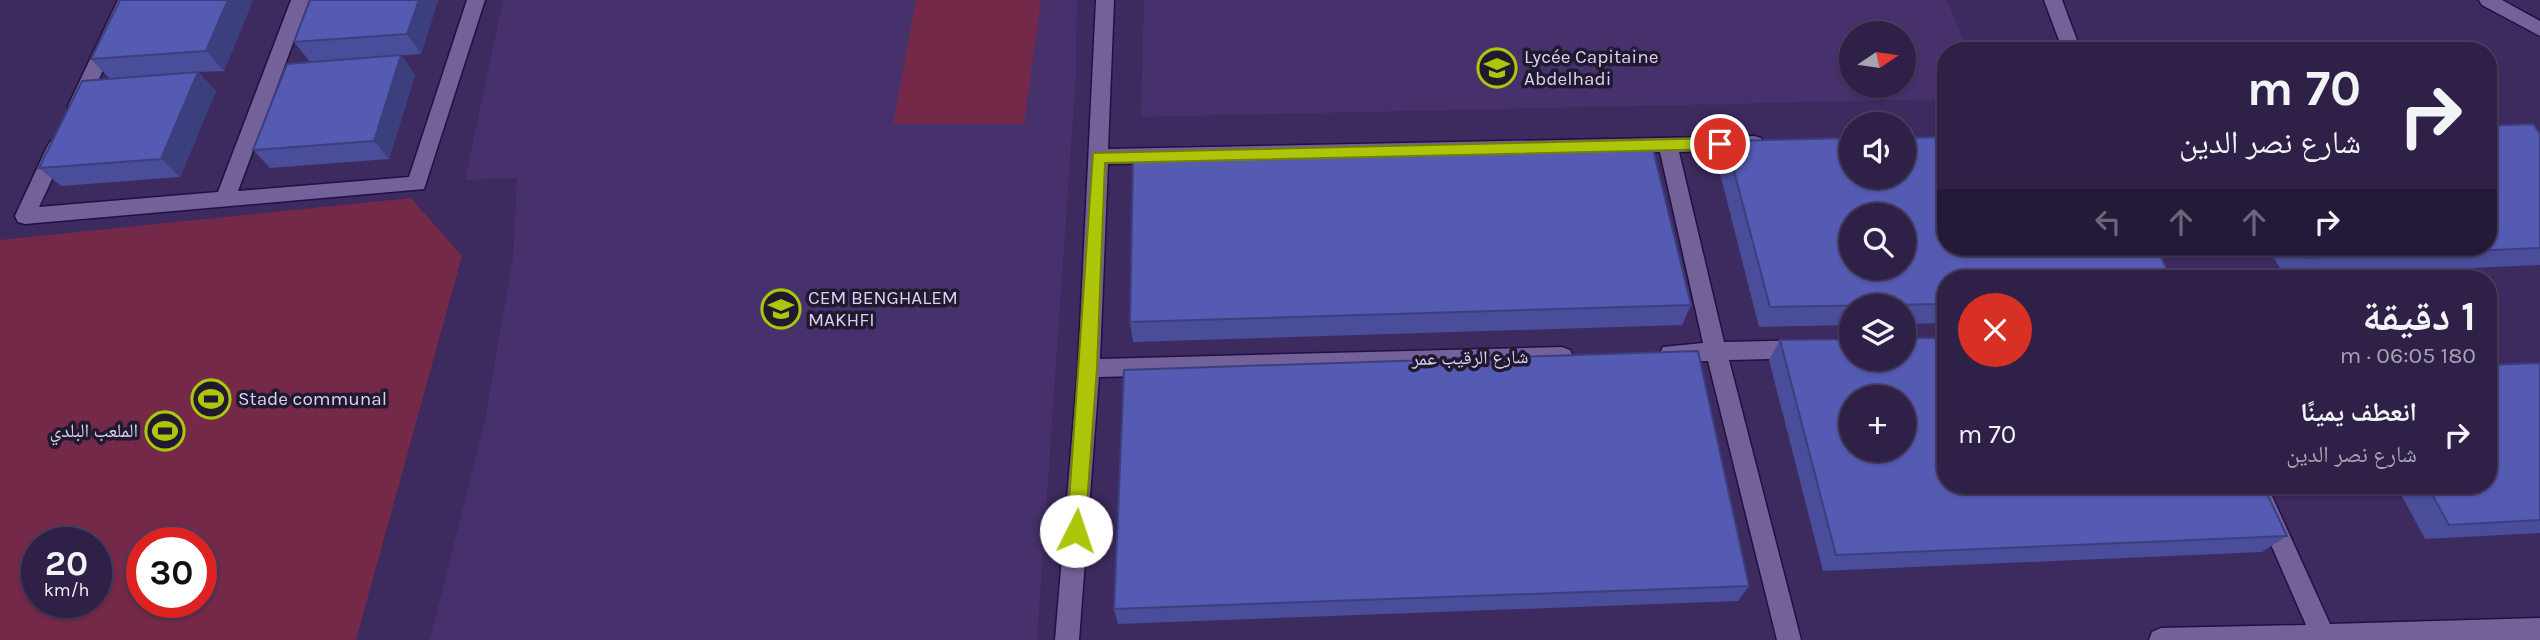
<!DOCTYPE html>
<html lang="ar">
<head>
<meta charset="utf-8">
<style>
	body { margin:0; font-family:Karla,"Noto Naskh Arabic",sans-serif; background:#36284d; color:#f1f3f6; direction:rtl; height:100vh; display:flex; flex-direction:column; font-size:26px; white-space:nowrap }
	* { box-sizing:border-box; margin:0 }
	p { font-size:23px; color:#a7a3b3 }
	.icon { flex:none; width:38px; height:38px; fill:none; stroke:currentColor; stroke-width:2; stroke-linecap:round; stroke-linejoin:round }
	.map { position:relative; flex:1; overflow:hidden; direction:ltr }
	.drawer { position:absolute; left:1937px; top:270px; width:560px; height:224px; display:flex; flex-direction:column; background:#2e2046; border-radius:28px; box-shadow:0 2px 5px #0004,0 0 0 2px #493e5f; direction:rtl }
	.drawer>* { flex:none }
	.hud { position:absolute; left:1937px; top:42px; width:560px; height:214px; border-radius:28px; box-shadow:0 2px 5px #0004,0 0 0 2px #493e5f; direction:rtl; background:#2e2046; color:#f1f3f6; overflow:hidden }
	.needle { width:46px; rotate:77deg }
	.tools { position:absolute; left:1839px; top:21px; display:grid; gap:14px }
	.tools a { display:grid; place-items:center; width:77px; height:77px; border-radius:50%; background:#2e2046; box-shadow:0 2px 5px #0004,0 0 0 2px #493e5f; font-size:35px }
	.speed { position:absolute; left:21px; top:527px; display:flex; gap:14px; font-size:35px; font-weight:700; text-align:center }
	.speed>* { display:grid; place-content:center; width:91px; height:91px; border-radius:50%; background:#2e2046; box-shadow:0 2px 5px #0004,0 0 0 2px #493e5f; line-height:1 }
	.speed small { font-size:18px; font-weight:400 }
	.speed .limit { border:10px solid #d22; background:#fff; color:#111 }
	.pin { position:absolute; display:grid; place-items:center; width:60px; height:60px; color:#fff; margin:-30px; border:4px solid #fff; border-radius:50%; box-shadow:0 2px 7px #0007 }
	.me { position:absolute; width:77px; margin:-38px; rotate:4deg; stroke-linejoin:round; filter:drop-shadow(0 0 5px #0008) }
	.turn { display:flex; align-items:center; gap:24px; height:147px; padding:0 21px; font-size:32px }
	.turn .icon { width:91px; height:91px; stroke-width:2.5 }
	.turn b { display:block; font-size:49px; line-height:60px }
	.lanes { display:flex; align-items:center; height:66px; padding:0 21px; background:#0003; justify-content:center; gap:35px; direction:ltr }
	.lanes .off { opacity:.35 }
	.round { display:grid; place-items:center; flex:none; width:74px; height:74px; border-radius:37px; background:#36284d }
	.head { display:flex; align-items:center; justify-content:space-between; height:119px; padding:0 21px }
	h1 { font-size:42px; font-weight:700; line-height:52px }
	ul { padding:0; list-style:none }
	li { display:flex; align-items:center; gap:21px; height:91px; padding:0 21px }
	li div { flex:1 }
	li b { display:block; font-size:26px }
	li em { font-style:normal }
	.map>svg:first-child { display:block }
	.built { fill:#46316c; fill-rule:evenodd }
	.green { fill:#742948; fill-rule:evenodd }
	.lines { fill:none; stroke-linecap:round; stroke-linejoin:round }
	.minor-casing { stroke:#240f41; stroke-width:3 }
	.minor { fill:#73619a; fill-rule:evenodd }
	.wall { fill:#494d9a }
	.shaded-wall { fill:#3c3f7d }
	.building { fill:#555ab3; stroke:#3c3f7d; stroke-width:2; fill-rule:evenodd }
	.route { fill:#aec60a; stroke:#718106; stroke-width:2 }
	.labels { text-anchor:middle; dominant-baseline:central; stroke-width:7; stroke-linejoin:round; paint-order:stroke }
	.poi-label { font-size:19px; fill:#dbd2f2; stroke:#201930; text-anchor:start }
	.street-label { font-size:19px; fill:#dbd2f2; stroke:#201930 }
</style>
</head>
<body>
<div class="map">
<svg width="2540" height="640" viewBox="0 0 2540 640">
	<rect width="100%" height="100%" fill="#3d2a5e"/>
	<g class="built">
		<path d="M503 0H1077L1076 74 1037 640H430L484 425 513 258 517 178 465 180Z"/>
		<path d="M1144 0H1947L1968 51H1946V99L1141 117ZM1852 33H1904V86H1852Z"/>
	</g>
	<g class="green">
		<path d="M916 0H1041L1024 124H893Z"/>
		<path d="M411 198 462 256 356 640H0V240ZM37 542H96V602H37ZM142 542H201V602H142Z"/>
	</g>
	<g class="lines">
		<g class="minor-casing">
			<g id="minor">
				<path d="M118 0H136L84 111H70L68 106Z"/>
				<path d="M291 0H309L238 191 409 177 467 0H485L424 189 25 224 18 222 15 216 47 147 50 142 57 140 64 142 67 147 39 207 218 192Z"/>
				<path d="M1096 0H1114L1108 149 1754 136 1761 138 1764 143 1761 148 1754 150 1679 152 1724 342 1852 339V357L1729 360 1801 640H1777L1708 361 1671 362 1663 359 1660 353 1663 347 1703 343 1660 152 1108 164 1100 359 1562 347 1570 350 1573 356 1570 362 1562 365 1099 377 1079 640H1055L1078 368Z"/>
				<path d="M2044 0H2062L2081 51H2063Z"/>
				<path d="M2479 0H2502L2540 21V36L2482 5Z"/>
				<path d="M2245 485H2267L2330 624 2540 618V640H2149L2152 632 2161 628 2306 625Z"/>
			</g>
		</g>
		<use href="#minor" class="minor"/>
	</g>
	<g class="wall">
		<path d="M120 0H253L224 71 198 72 216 91 180 177 61 186 39 168 110 79 91 59Z"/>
		<path d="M310 0H438L421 54 310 62 294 42Z"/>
		<path d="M401 55 415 75 389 159 270 168 253 150Z"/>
		<path d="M2540 134V265L2284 276 2268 247H2488Z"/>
		<path d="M1726 141 1946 278V323L1904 324V306H1852V325L1759 327 1717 162Z"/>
		<path d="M1691 305 1682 325 1133 342 1130 322Z"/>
		<path d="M1780 340 2287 536 2262 552 1823 571 1769 360Z"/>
		<path d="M2540 363V533L2425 539 2396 485H2488Z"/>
		<path d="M1749 586 1738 601 1118 624 1114 609Z"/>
	</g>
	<g class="shaded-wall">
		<path d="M228 0H253L224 71 206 51Z"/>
		<path d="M419 0H438L421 54 407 34Z"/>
		<path d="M401 55 415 75 389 159 374 141Z"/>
		<path d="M198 72 216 91 180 177 161 159Z"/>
	</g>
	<g class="building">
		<path d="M120 0H228L206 51 91 59Z"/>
		<path d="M310 0H419L407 34 294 42Z"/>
		<path d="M401 55 374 141 253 150 287 64Z"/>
		<path d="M198 72 161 159 39 168 82 81Z"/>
		<path d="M2533 124 2540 134V248L2303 258 2296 247H2488V126Z"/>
		<path d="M1946 137V247H2156L2171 278H1946V304L1770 307 1726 141 1852 138V177H1904V138ZM1852 215H1904V268H1852Z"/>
		<path d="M1652 145 1691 305 1130 322 1133 160Z"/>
		<path d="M1904 338H1946V485H2263L2287 536 1836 555 1780 340 1852 339V359H1904ZM1852 397H1904V450H1852Z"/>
		<path d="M1698 351 1749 586 1114 609 1124 370Z"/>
		<path d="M2540 363V520L2449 525 2427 485H2488V365Z"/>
	</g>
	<path class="route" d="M1720 138 1728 144 1720 149 1105 163 1097 368 1085 531 1082 537 1076 539 1070 537 1067 531 1093 153Z"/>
	<defs>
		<g id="school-ring" transform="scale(2.0125)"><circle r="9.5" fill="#201930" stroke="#aec60a" stroke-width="1.5"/><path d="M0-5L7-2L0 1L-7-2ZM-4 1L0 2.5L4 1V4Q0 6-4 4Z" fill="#aec60a"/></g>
		<g id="stadium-ring" transform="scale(2.0125)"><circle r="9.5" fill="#201930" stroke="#aec60a" stroke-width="1.5"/><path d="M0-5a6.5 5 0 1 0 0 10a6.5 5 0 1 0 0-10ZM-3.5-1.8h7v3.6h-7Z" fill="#aec60a"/></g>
	</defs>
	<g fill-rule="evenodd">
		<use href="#school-ring" x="1497" y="68"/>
		<use href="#school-ring" x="781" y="309"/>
		<use href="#stadium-ring" x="211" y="399"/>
		<use href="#stadium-ring" x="165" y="431"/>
	</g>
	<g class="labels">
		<g class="poi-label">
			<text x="1524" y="57">Lycée Capitaine<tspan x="1524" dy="22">Abdelhadi</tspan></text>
			<text x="808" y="298">CEM BENGHALEM<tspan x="808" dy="22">MAKHFI</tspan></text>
			<text x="238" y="399">Stade communal</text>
			<text x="138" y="431" text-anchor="end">الملعب البلدي</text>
		</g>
		<g class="street-label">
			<text transform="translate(1470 358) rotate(-1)">شارع الرقيب عمر</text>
		</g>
	</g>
</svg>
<div class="tools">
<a><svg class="needle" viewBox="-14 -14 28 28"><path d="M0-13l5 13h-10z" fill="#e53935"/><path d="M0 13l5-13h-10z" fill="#a7a3b3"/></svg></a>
<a><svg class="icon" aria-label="sound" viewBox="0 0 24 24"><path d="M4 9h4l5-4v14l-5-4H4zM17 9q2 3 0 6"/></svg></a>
<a><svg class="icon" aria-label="search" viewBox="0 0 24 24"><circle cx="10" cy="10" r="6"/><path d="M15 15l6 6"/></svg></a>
<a><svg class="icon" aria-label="layers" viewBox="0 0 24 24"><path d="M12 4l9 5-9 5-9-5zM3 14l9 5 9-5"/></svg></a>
<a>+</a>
</div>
<div class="speed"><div>20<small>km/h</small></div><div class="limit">30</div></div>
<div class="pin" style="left:1720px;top:144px;background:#d93025"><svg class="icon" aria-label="arrive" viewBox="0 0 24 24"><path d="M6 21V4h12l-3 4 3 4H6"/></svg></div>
<svg class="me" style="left:1076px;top:531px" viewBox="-20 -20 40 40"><circle r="19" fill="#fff"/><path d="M0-13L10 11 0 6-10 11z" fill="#aec60a"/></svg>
<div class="hud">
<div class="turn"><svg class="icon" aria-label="right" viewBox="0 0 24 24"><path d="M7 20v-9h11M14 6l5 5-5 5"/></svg><div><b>70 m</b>شارع نصر الدين</div></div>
<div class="lanes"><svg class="icon off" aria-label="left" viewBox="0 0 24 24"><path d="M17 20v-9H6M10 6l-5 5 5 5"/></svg><svg class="icon off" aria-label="ahead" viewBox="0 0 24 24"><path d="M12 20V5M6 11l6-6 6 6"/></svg><svg class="icon off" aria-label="ahead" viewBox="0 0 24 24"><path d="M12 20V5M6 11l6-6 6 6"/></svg><svg class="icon" aria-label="right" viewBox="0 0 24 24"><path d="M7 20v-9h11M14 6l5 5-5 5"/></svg></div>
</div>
<section class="drawer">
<div class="head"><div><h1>1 دقيقة</h1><p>180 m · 06:05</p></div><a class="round" style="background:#d93025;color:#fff"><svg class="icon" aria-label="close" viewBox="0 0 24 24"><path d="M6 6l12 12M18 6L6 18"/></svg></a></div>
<ul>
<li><svg class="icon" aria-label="right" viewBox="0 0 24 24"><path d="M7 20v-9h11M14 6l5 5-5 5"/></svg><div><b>انعطف يمينًا</b><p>شارع نصر الدين</p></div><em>70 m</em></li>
</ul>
</section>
</div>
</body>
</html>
